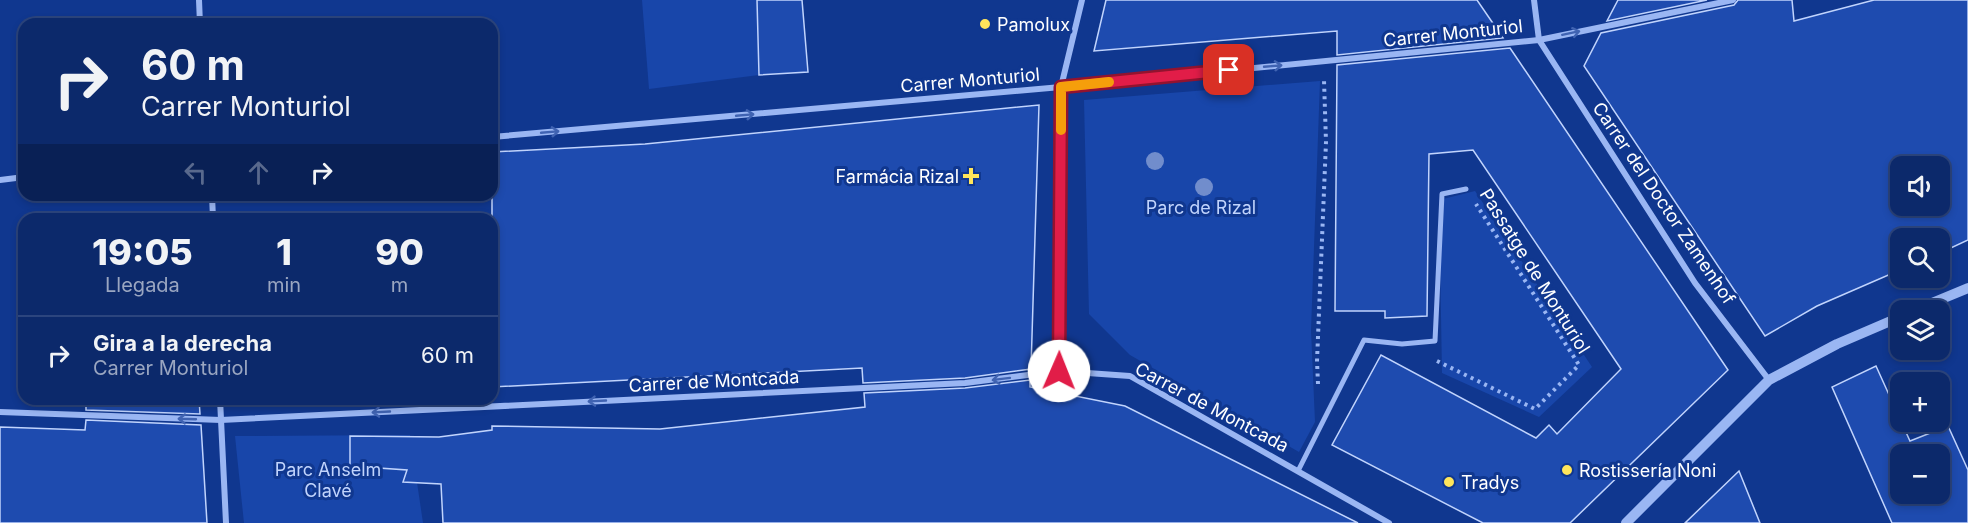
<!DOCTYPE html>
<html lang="es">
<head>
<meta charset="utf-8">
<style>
	body { margin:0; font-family:Inter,sans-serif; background:#153171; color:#f1f3f6; height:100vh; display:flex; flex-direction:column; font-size:22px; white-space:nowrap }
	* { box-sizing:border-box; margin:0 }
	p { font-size:20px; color:#9aa6c1 }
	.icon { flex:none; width:33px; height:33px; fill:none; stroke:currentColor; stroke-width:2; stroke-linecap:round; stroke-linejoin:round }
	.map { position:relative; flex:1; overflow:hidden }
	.details { position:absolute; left:18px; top:213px; width:480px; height:192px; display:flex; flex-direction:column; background:#0c296b; border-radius:18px; box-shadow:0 3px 9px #0003,0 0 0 2px #2c457e }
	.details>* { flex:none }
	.top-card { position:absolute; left:18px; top:18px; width:480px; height:183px; border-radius:18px; box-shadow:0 3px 9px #0003,0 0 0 2px #2c457e; background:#0c296b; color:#f1f3f6; overflow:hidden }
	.fabs { position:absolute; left:1890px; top:156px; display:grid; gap:12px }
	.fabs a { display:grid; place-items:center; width:60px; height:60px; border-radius:12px; background:#0c296b; box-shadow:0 3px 9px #0003,0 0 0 2px #2c457e; font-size:30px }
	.pin { position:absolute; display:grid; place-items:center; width:51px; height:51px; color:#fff; margin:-26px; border-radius:12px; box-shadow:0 3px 9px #0006 }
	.me { position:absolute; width:66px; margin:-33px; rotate:1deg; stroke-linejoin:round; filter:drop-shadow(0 0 4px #0008) }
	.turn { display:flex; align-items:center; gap:21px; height:126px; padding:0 24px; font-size:27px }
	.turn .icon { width:78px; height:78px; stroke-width:2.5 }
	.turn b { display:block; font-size:42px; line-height:51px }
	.lanes { display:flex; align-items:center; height:57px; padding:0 24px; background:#0003; justify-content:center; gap:30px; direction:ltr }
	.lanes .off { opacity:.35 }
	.eta { display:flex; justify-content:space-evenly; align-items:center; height:102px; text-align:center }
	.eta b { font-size:36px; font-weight:800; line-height:42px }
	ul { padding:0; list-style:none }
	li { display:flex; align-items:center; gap:18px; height:78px; padding:0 24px; border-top:2px solid #2c457e }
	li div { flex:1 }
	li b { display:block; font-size:22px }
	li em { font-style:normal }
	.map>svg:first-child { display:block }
	.green { fill:#1846aa }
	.building { fill:#1e4baf; stroke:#c1d4fd; stroke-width:1.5; fill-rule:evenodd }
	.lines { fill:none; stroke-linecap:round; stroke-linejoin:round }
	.path { stroke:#9ab6f3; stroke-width:4; stroke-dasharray:3 4.5; stroke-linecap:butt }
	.pedestrian { stroke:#9ab6f3; stroke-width:5 }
	.minor { stroke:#9ab6f3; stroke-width:6 }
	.tertiary { stroke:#9ab6f3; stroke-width:10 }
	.tree { fill:#718dcc }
	.oneway { stroke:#4063b2 }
	.route-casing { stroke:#92132f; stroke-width:15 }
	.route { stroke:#e11d48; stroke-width:10 }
	.slow { stroke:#f59e0b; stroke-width:10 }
	.poi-dot { fill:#ffe55b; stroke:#10378f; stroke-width:2 }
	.labels { text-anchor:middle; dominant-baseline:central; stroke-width:6; stroke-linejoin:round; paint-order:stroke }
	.poi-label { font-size:18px; fill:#fff; stroke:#10378f; text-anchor:start }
	.street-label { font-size:18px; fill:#fff; stroke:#10378f }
	.park-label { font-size:18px; fill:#c1d4fd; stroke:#10378f }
</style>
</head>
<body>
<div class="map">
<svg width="1968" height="523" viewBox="0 0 1968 523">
	<rect width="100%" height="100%" fill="#10378f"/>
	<g class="green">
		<path d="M642 0H757L759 75 649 89Z"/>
		<path d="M1320 81 1311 330 1315 422 1299 452 1130 355 1089 314 1084 100Z"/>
		<path d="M1475 191 1592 367 1539 417 1442 373 1439 200Z"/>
		<path d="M410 435 423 523H244L235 436Z"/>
	</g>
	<g class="building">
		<path d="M757 0H802L808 72 759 75Z"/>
		<path d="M1106 0H1477L1503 38 1337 55V31L1094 51Z"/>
		<path d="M1618 0H1707L1607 21Z"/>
		<path d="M1738 0H1792L1794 21 1874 0H1968V240L1940 253V238H1900V270L1817 306 1765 336 1584 66 1601 33 1734 5ZM1900 166H1940V206H1900Z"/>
		<path d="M1510 48 1728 370 1570 523H1483L1332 445 1381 355 1536 438 1549 425 1557 434 1621 369 1473 150 1429 154 1427 316 1385 318V311H1335L1337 65Z"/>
		<path d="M1039 105 1031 369 965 378 863 383 862 368 492 387V152L645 144Z"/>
		<path d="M1876 366 1910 441 1948 426 1968 470V523H1892L1832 387ZM1900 454H1940V494H1900Z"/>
		<path d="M1030 380V387L1125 406 1358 523H443L441 484 403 482 407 470 350 466V436L439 437 492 430V426L660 429 865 407 864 393 965 388Z"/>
		<path d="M86 399H199L200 414 86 410Z"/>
		<path d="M86 420 201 425 207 523H0V427L85 430Z"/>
		<path d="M1739 471 1760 523H1685Z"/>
	</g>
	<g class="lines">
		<g class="path">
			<path d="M1437 361 1535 409 1579 365 1476 204"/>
			<path d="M1318 384 1317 361 1326 142 1324 80"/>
		</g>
		<path class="pedestrian" d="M1298 471 1364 340 1402 344 1435 341 1442 194 1466 189"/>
		<g class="minor">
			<path d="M199 0 200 24"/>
			<path d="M1534 0 1539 40 1695 283 1769 380"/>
			<path d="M492 137 1061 87 1539 40 1733 0"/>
			<path d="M0 180 24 177"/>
			<path d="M212 195 213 219"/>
			<path d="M1059 371 1061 87 1082 0"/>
			<path d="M220 399 226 523"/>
			<path d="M0 412 221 420 965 383 1059 371 1130 376 1389 523"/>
		</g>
		<g class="tertiary">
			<path d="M1915 310 1968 288"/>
			<path d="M1626 523 1769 380 1837 344 1900 317"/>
		</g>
	</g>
	<g class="tree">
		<circle cx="1155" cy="161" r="9"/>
		<circle cx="1204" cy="187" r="9"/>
	</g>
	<defs><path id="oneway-shaft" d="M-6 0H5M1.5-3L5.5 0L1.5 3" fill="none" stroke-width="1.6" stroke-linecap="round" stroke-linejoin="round" transform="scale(1.5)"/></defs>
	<g class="oneway">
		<use href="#oneway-shaft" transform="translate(1571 33) rotate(-12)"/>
		<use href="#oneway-shaft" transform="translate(1273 66) rotate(-5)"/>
		<use href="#oneway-shaft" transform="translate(745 115) rotate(-5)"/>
		<use href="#oneway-shaft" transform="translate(550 132) rotate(-5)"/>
		<use href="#oneway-shaft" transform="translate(1001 379) rotate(173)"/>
		<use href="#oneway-shaft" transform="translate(597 401) rotate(177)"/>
		<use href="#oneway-shaft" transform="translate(381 412) rotate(177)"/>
		<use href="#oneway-shaft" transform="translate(187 419) rotate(-178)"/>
	</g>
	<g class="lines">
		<g class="route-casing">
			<path id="route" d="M1059 371 1061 87 1229 70"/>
		</g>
		<use href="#route" class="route"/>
		<path class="slow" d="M1061 130V87L1109 82"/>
	</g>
	<g class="poi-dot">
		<circle cx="985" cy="24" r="6"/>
		<path d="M968 167h6v6h6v6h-6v6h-6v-6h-6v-6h6z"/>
		<circle cx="1567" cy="470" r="6"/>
		<circle cx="1449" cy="482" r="6"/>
	</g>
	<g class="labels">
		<g class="poi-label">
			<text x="997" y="24">Pamolux</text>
			<text x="959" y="176" text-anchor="end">Farmácia Rizal</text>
			<text x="1579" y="470">Rostissería Noni</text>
			<text x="1461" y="482">Tradys</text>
		</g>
		<g class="street-label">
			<text transform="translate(1453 33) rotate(-6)">Carrer Monturiol</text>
			<text transform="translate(970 80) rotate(-5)">Carrer Monturiol</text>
			<text transform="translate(1664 203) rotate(56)">Carrer del Doctor Zamenhof</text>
			<text transform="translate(1535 271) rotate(58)">Passatge de Monturiol</text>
			<text transform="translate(714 381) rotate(-3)">Carrer de Montcada</text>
			<text transform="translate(1212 407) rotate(28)">Carrer de Montcada</text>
		</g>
		<g class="park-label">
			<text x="1201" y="207">Parc de Rizal</text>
			<text x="328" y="469">Parc Anselm<tspan x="328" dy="21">Clavé</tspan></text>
		</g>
	</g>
</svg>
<div class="fabs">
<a><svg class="icon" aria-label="sound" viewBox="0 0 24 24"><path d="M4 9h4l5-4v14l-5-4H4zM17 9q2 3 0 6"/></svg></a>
<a><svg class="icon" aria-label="search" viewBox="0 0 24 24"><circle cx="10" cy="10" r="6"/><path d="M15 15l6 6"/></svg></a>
<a><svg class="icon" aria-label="layers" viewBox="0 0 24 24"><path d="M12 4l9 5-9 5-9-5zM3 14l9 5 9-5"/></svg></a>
<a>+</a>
<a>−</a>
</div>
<div class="pin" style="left:1229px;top:70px;background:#d93025"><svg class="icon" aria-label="arrive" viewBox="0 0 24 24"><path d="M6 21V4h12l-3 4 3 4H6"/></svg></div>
<svg class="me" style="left:1059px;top:371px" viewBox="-20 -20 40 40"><circle r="19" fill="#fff"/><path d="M0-13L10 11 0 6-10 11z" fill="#e11d48"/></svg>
<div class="top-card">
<div class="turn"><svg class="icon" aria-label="right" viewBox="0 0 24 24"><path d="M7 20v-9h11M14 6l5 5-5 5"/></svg><div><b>60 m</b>Carrer Monturiol</div></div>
<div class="lanes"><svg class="icon off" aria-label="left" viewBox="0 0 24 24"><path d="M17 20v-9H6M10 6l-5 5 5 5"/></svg><svg class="icon off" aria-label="ahead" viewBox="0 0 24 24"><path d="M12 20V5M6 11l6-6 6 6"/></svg><svg class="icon" aria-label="right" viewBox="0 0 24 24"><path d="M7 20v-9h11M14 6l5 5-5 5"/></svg></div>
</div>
<section class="details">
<div class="eta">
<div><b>19:05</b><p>Llegada</p></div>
<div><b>1</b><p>min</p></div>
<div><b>90</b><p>m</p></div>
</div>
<ul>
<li><svg class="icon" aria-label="right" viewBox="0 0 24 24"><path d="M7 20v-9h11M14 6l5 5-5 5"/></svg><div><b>Gira a la derecha</b><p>Carrer Monturiol</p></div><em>60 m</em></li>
</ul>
</section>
</div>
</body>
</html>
